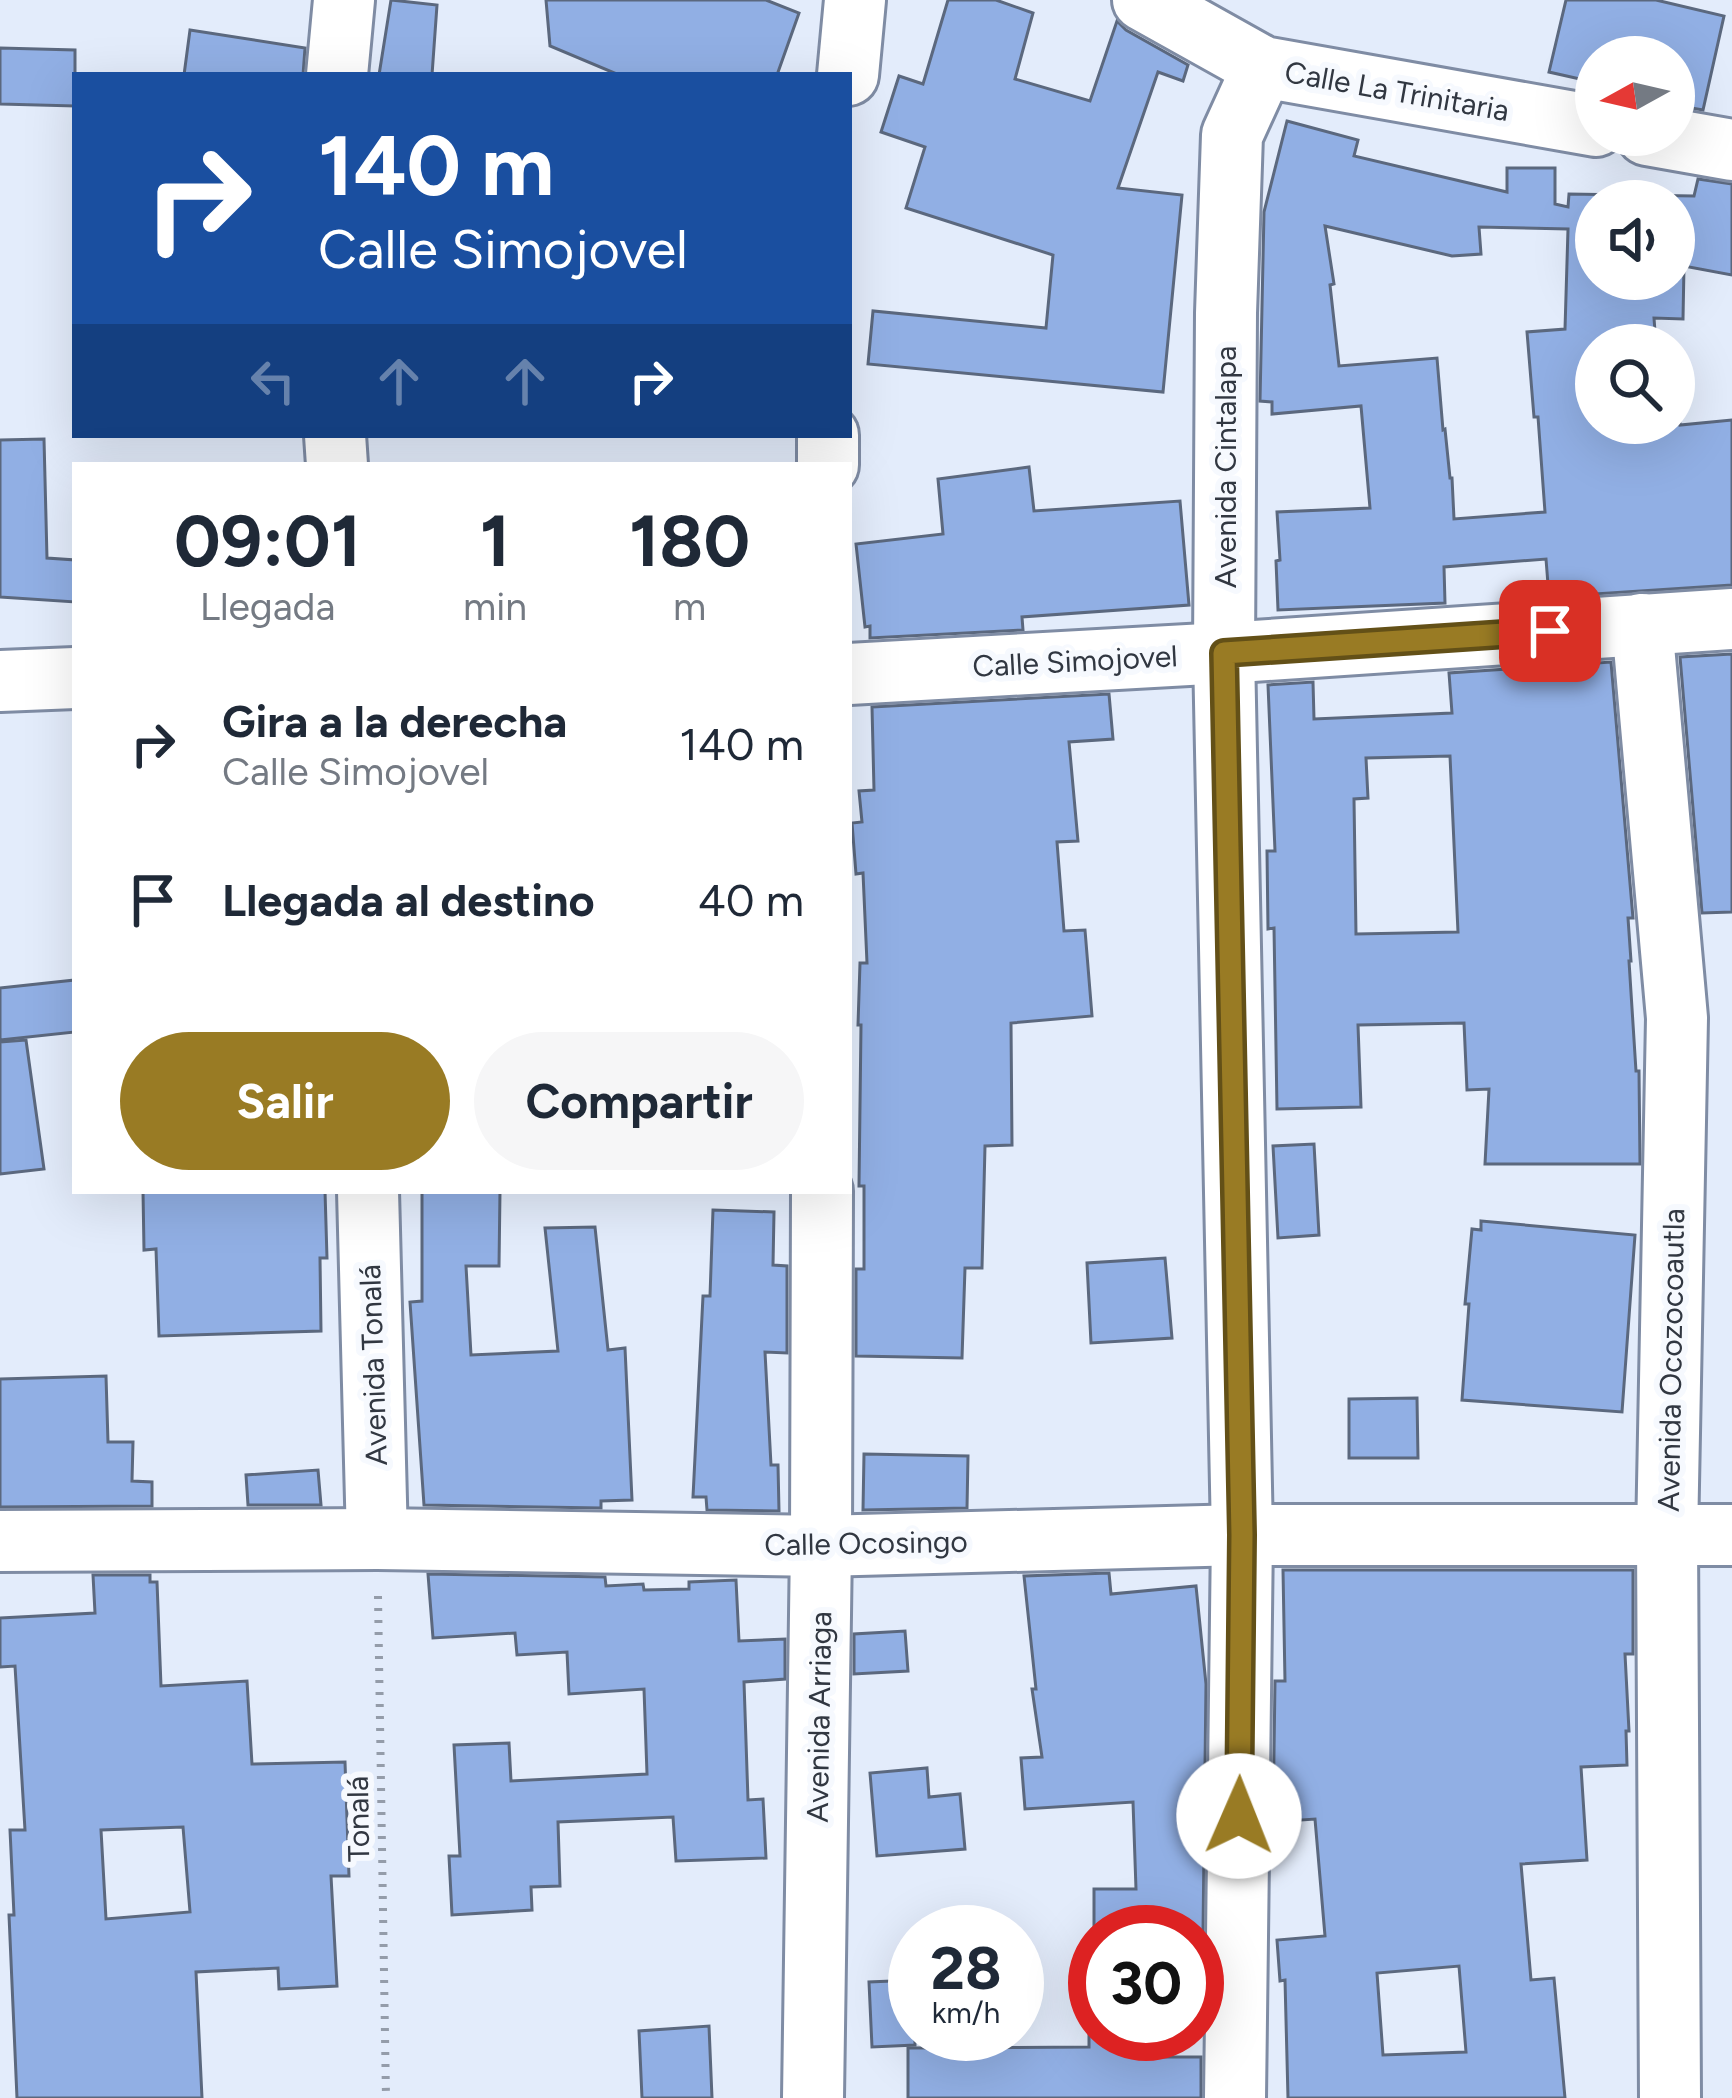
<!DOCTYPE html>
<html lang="es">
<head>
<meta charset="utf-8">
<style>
	body { margin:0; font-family:Figtree,sans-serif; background:#f6f6f7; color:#1f2937; height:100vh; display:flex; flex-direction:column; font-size:45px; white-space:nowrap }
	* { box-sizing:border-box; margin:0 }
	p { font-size:39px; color:#747a83 }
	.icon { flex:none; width:66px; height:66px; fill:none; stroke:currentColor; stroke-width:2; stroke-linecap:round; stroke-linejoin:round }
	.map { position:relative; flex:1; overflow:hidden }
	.sheet { position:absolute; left:72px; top:462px; width:780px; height:732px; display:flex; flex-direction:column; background:#fff; border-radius:0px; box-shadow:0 12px 48px #0002 }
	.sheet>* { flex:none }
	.top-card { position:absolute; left:72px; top:72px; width:780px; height:366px; border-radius:0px; box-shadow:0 12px 48px #0002; background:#1a4fa0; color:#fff; overflow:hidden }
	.needle { width:78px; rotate:262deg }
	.controls { position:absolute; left:1575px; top:36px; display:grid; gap:24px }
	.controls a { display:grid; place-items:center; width:120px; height:120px; border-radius:50%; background:#fff; box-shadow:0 12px 48px #0002; font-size:60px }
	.speed { position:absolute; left:888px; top:1905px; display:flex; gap:24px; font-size:60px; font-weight:700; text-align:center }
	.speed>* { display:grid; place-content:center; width:156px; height:156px; border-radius:50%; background:#fff; box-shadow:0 12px 48px #0002; line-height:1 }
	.speed small { font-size:30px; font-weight:400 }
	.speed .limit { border:18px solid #d22; background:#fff; color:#111 }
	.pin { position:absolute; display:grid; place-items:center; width:102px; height:102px; color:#fff; margin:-51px; border-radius:24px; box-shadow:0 6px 18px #0006 }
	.me { position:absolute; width:132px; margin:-66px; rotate:1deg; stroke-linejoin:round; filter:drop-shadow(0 0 9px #0008) }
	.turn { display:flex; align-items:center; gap:42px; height:252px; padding:0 48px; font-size:54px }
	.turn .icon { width:156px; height:156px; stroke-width:2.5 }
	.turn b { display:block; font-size:84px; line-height:102px }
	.lanes { display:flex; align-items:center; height:114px; padding:0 48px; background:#0003; justify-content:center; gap:60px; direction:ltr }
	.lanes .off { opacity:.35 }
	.eta { display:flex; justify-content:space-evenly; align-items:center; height:204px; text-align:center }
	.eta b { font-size:72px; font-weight:700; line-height:84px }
	.cta { display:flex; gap:24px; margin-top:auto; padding:24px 48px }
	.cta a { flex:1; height:138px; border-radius:72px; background:#997b24; color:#fff; font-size:48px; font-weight:700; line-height:138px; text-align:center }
	.cta a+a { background:#f6f6f7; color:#1f2937 }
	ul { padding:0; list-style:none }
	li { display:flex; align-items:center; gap:36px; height:156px; padding:0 48px }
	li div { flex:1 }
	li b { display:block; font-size:45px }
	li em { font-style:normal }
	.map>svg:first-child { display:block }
	.building { fill:#91afe4; stroke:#5b687e; stroke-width:3; fill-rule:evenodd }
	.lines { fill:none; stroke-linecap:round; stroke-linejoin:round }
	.street-casing { stroke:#7f8ca4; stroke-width:66 }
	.path { stroke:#949ca9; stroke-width:8; stroke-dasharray:3 9; stroke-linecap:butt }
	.street { stroke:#fff; stroke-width:60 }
	.route-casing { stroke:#635017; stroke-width:30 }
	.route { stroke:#997b24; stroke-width:21 }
	.labels { text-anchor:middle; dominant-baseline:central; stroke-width:12; stroke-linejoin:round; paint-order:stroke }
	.street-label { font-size:30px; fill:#313741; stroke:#f6f9fe }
</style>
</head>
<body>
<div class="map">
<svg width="1732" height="2098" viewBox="0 0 1732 2098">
	<rect width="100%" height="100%" fill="#e3ecfb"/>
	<g class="building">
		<path d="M391 0 437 5 432 75H379Z"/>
		<path d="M546 0H766L799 13 777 75H619L550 46Z"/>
		<path d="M948 0H996L1033 13 1015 79 1090 101 1117 21 1126 30 1188 65 1183 81 1158 72 1118 188 1182 195 1163 392 868 364 873 311 1046 328 1053 255 906 208 925 147 881 132 899 76 923 84Z"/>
		<path d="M1566 0H1656L1724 16 1703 110 1674 105V57H1596L1593 82 1549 72Z"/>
		<path d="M190 30 305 48 303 75H184Z"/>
		<path d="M0 48 75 50V106L0 104Z"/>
		<path d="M1287 121 1358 140 1354 156 1507 192V168H1555V204L1568 207 1569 194 1694 196 1698 179 1732 184V275L1684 266 1683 319 1654 318 1656 345H1596V423H1674V414H1679L1680 425 1732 420V585L1549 597 1546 559 1444 567 1445 603 1278 610 1276 561 1280 560 1277 512 1370 508 1361 406 1272 414V402L1260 401 1264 212ZM1596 201H1674V279H1596ZM1325 226 1452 256 1481 254 1479 227 1568 229 1565 329 1527 332 1534 417H1538L1545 512 1454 519 1452 478H1450L1445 429 1443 430 1437 358 1339 366 1330 285 1334 284Z"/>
		<path d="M44 439 47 558 75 560V602L0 597V440Z"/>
		<path d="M1029 467 1034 511 1180 501 1189 605 1022 617 1023 630 870 638V626L865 627 856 544 943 534 938 479Z"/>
		<path d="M1732 654V912L1702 913 1680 657Z"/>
		<path d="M1611 662 1633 918H1628L1631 961H1629L1636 1071H1639L1640 1164H1485L1489 1089 1467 1090 1464 1023 1358 1025 1361 1107 1277 1109 1274 928 1268 929 1267 851H1275L1268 685 1313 682 1314 719 1452 713 1449 673ZM1450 756 1458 932 1356 934 1354 799 1368 798 1366 758Z"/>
		<path d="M1109 694 1113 739 1069 742 1078 841 1057 842 1064 931 1085 930 1092 1016 1011 1023 1012 1145 985 1146 982 1268H965L962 1358 856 1356V1269H864V1186H859L861 1025H858L860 963H867L863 873 856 874 852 823 862 822 859 791 874 790 872 707Z"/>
		<path d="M75 980V1032L0 1040V988Z"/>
		<path d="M26 1040 44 1169 0 1174V1042Z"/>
		<path d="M1314 1144 1319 1235 1278 1238 1273 1146Z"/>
		<path d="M143 1191H325L327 1258H320L321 1331 159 1336 156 1249 144 1250Z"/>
		<path d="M422 1191H500L499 1266H466L471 1355 558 1351 545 1228 595 1227 608 1350 625 1348 632 1500 601 1501V1508L424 1505 410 1302 422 1301Z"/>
		<path d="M713 1210 774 1212 773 1265 787 1266V1353L765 1352 771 1465H778L779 1511 707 1510 706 1497H693L703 1296H710Z"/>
		<path d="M1481 1221 1635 1235 1622 1412 1462 1400 1469 1304H1465L1472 1229 1481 1230Z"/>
		<path d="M1165 1258 1172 1338 1091 1343 1087 1263Z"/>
		<path d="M106 1376 108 1442H133L132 1481 152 1482V1506L0 1507V1379Z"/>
		<path d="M1417 1398 1418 1458H1349V1399Z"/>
		<path d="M864 1454 968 1456 967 1508 863 1510Z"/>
		<path d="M318 1470 321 1505H248L246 1475Z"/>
		<path d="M1283 1570H1633V1654H1625L1629 1731H1626L1627 1765 1581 1767 1587 1860 1521 1864 1531 1980 1554 1978 1565 2098H1288L1285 1980 1280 1981 1277 1940 1325 1936 1315 1819 1273 1822 1275 1681H1285ZM1459 1966 1466 2052 1383 2055 1377 1973Z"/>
		<path d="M1109 1573 1111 1594 1196 1586 1206 1684 1203 1932H1094V1889H1136L1133 1802 1025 1809 1021 1758 1042 1757 1032 1689H1036L1024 1576Z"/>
		<path d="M428 1574 605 1577 606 1586 643 1584 644 1590 689 1589V1582L736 1580 739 1641 785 1639V1679L744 1682 748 1800 763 1799 766 1858 676 1861 673 1817 558 1822 560 1886 531 1887 532 1910 452 1915 449 1856H460L454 1745 509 1743 511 1781 647 1774 644 1689 569 1694 567 1652 517 1655 515 1633 433 1638Z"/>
		<path d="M93 1575H150V1582H157L161 1686 247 1681 252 1764 345 1762 349 1876H331L337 1986 279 1989 278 1968 196 1972 202 2098H17L9 1915H14L10 1830H25L15 1666 0 1667V1618L95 1613ZM183 1827 190 1912 106 1919 101 1830Z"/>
		<path d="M905 1631 908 1671 854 1674V1634Z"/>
		<path d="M927 1768 929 1797 960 1794 965 1849 877 1856 870 1773Z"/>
		<path d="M915 1980V2045L872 2047 869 1982Z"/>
		<path d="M709 2026 712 2098H642L639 2031Z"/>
		<path d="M1089 2034H1149V2057H1201V2098H908V2048L1089 2047Z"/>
	</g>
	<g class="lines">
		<g class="street-casing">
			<g id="street">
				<path d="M1143 0 1263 67 1596 126"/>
				<path d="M337 75 344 0"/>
				<path d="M848 75 855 0"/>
				<path d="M1647 135 1732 150"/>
				<path d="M335 435 337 465"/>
				<path d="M828 465V435"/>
				<path d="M1642 624 1677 1018 1667 1537 1670 2098"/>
				<path d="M849 674 1224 653 1732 619"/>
				<path d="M0 681 75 678"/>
				<path d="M368 1191 377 1539"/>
				<path d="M0 1541 377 1539 821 1546 1242 1535H1732"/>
				<path d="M813 2098 821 1546 822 1191"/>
				<path d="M1235 2098 1242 1535 1224 653 1226 313 1232 135 1263 67"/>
			</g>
		</g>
		<path class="path" d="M378 1596 386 2098"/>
		<use href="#street" class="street"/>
	</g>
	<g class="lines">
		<g class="route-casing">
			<path id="route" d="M1239 1816 1242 1535 1224 653 1550 631"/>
		</g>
		<use href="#route" class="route"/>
	</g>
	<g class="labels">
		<g class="street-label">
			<text transform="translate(1397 91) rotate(10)">Calle La Trinitaria</text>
			<text transform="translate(1225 467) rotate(-90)">Avenida Cintalapa</text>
			<text transform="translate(1075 661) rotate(-3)">Calle Simojovel</text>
			<text transform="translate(1671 1360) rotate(-89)">Avenida Ocozocoautla</text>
			<text transform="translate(373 1365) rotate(-92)">Avenida Tonalá</text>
			<text transform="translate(866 1543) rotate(-1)">Calle Ocosingo</text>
			<text transform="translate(819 1717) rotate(-89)">Avenida Arriaga</text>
			<text transform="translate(358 1819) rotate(-91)">Tonalá</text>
		</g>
	</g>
</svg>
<div class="controls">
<a><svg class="needle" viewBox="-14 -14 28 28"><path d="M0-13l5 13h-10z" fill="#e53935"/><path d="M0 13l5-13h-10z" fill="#747a83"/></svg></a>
<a><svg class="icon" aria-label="sound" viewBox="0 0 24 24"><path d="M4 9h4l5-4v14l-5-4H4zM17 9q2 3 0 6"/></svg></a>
<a><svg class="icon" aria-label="search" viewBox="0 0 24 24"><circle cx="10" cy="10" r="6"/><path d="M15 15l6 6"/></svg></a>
</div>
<div class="speed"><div>28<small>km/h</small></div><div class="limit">30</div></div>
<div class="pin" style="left:1550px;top:631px;background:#d93025"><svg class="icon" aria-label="arrive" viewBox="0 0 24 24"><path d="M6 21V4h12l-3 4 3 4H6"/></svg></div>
<svg class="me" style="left:1239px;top:1816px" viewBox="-20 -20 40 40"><circle r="19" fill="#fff"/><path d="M0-13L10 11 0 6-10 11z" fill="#997b24"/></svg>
<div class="top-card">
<div class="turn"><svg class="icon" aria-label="right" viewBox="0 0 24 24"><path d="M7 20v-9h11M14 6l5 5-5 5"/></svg><div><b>140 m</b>Calle Simojovel</div></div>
<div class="lanes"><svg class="icon off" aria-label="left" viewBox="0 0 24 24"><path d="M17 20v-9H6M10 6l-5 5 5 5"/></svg><svg class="icon off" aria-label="ahead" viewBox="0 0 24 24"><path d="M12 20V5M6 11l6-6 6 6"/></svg><svg class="icon off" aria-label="ahead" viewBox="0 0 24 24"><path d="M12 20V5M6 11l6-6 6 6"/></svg><svg class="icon" aria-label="right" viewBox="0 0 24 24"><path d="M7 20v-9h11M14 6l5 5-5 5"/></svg></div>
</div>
<section class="sheet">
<div class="eta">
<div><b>09:01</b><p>Llegada</p></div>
<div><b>1</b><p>min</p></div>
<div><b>180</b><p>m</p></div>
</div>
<ul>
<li><svg class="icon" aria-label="right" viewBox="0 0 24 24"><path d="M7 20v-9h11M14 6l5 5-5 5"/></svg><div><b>Gira a la derecha</b><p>Calle Simojovel</p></div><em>140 m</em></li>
<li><svg class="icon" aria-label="arrive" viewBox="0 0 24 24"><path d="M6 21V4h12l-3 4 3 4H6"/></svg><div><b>Llegada al destino</b></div><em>40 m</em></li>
</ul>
<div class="cta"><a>Salir</a><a>Compartir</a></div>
</section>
</div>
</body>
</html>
